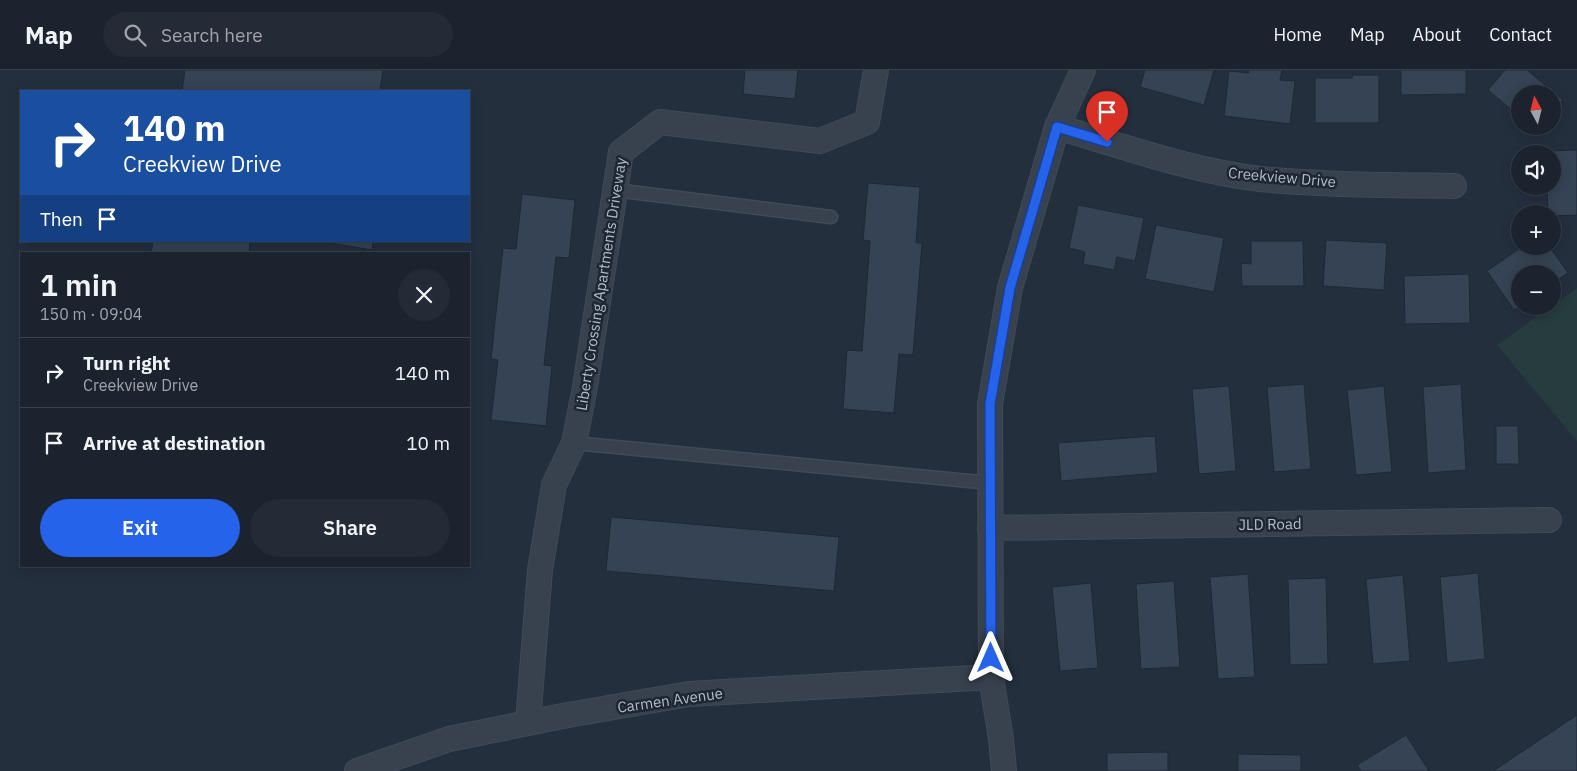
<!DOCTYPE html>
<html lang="en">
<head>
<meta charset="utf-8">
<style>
	body { margin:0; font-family:"IBM Plex Sans",sans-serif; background:#242b36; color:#f1f3f6; height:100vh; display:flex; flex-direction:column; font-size:19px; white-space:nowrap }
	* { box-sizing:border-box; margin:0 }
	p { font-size:16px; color:#a0a4aa }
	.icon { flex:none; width:28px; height:28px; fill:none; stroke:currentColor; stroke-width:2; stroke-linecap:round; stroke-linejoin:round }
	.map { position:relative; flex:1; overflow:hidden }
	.side { position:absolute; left:20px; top:182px; width:450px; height:315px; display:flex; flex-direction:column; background:#1b232e; border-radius:0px; box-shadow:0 2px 12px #0003,0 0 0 1px #39404a }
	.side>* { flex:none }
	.guide { position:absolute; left:20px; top:20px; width:450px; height:152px; border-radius:0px; box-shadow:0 2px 12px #0003,0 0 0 1px #39404a; background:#1a4fa0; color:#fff; overflow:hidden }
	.needle { width:32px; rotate:353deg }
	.tools { position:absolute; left:1511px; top:15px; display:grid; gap:10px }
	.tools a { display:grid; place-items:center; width:50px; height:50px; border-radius:50%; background:#1b232e; box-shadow:0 2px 12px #0003,0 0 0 1px #39404a; font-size:25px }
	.pin { position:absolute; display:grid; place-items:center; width:42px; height:42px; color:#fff; margin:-51px -21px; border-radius:50% 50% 50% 0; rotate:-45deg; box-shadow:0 0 5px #0007 }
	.pin .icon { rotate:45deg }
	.me { position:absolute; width:55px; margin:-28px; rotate:0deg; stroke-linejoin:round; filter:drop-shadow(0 0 4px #0008) }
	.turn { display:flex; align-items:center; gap:18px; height:105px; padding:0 20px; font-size:22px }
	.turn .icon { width:65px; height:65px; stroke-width:2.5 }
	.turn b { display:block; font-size:35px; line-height:42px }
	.then { display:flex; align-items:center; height:48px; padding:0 20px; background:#0003; gap:10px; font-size:19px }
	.round { display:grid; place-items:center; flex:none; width:52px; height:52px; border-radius:26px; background:#242b36 }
	.headline { display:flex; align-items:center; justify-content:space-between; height:85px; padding:0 20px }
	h1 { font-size:30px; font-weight:600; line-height:38px }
	.action { display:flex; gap:10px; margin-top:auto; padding:10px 20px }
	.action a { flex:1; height:58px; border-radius:30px; background:#2563eb; color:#fff; font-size:20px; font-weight:600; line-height:58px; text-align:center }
	.action a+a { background:#242b36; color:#f1f3f6 }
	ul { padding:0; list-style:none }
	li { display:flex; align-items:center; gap:15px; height:70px; padding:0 20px; border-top:1px solid #39404a }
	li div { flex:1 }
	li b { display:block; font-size:19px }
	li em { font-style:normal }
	header { display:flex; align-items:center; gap:30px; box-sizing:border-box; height:70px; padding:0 25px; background:#1b232e; border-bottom:1px solid #39404a }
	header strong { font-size:24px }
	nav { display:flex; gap:28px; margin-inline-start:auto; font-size:18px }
	.search { width:350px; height:45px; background:#242b36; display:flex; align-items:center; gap:12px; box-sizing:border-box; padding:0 18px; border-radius:28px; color:#a0a4aa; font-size:19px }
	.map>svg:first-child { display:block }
	.green { fill:#263c3f }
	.building { fill:#364354; stroke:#1f2835 }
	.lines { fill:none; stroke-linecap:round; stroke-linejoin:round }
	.service-casing { stroke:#414a57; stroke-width:15 }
	.minor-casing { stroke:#414a57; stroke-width:26 }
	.service { stroke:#38414e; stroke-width:12 }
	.minor { stroke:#38414e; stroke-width:24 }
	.route-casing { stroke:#184099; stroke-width:12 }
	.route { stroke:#2563eb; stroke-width:9 }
	.labels { text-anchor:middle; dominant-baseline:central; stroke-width:5; stroke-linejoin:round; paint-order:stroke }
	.street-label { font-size:15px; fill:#b4bcc9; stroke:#1d2633 }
</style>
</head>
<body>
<header>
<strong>Map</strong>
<div class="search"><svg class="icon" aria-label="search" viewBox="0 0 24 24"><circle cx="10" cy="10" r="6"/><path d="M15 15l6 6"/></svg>Search here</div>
<nav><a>Home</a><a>Map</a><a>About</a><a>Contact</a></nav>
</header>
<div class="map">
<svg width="1577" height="701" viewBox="0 0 1577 701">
	<rect width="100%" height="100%" fill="#242f3e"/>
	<path class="green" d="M1577 218V371L1497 275Z"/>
	<g class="building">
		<path d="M185 0H383L380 21H182Z"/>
		<path d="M745 0H798L795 29 743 24Z"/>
		<path d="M1145 0H1214L1204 35 1140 17Z"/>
		<path d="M1249 0H1282L1280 10 1295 11 1290 54 1224 46 1229 1 1249 3Z"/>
		<path d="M1401 0H1466V24L1401 25Z"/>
		<path d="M1505 0H1527L1563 30 1552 42V24H1520V47L1488 20Z"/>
		<path d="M1353 5H1379V53H1315V8H1352Z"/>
		<path d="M1577 80V145L1552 146V144H1548L1547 116H1552V84H1546V81Z"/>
		<path d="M868 113 920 117 916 173H922L913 285 899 284 894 343 843 339 847 280 862 281 870 171 863 170Z"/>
		<path d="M522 124 575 130 569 188 556 187 544 295 552 296 546 356 491 350 498 290 491 289 503 178 516 179Z"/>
		<path d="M1078 135 1144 148 1135 191 1117 187 1114 200 1083 194 1085 182 1069 178Z"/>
		<path d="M1156 155 1224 168 1214 222 1145 209Z"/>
		<path d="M1326 170 1387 173 1384 220 1323 216Z"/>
		<path d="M153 171H250L249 184H151Z"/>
		<path d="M318 171H373L372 180Z"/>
		<path d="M1251 171H1303L1304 216H1242L1241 193 1251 194Z"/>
		<path d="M1523 176H1549L1568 203 1552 213V204H1520V236L1514 240 1487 201Z"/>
		<path d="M1469 204 1470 253 1405 254 1404 206Z"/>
		<path d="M1304 314 1311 399 1274 402 1267 317Z"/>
		<path d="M1461 314 1466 400 1428 403 1423 317Z"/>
		<path d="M1229 316 1236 401 1199 404 1192 319Z"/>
		<path d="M1384 316 1392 402 1356 405 1347 320Z"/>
		<path d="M1496 356H1518L1519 394H1496Z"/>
		<path d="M1155 366 1158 403 1061 411 1058 373Z"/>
		<path d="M611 447 839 467 834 521 606 501Z"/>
		<path d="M1478 503 1485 589 1447 593 1440 507Z"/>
		<path d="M1248 504 1255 607 1218 609 1210 507Z"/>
		<path d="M1403 505 1410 591 1373 594 1366 509Z"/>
		<path d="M1326 508 1328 594 1290 595 1288 509Z"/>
		<path d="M1174 511 1180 597 1141 599 1136 514Z"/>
		<path d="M1091 513 1098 598 1060 601 1052 517Z"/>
		<path d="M1577 645V701H1493Z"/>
		<path d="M1406 665 1429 701H1361L1357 695Z"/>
		<path d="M1168 682V701H1107V683Z"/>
		<path d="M1238 684 1301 685V701H1238Z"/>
	</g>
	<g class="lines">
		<g class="service-casing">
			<g id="service">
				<path d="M615 120 831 147"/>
				<path d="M574 373 990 413"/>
			</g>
		</g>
		<g class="minor-casing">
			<g id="minor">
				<path d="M1057 57C1123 76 1191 101 1260 109 1324 115 1390 115 1454 116"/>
				<path d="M990 458 1549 450"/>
				<path d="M528 652 540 500 554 415 574 373 585 317 621 82 660 52 820 71 867 52 876 0"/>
				<path d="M357 701 449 669 568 645 689 624 991 607"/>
				<path d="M1004 701 1001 669 991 607 990 334 1010 218 1057 57 1083 0"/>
			</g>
		</g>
		<use href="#service" class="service"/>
		<use href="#minor" class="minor"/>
	</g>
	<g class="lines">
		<g class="route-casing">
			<path id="route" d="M991 588 990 334 1010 218 1057 57 1107 72"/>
		</g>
		<use href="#route" class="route"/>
	</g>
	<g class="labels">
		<g class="street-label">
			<text transform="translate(1282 107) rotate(5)">Creekview Drive</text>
			<text transform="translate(601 214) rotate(-81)">Liberty Crossing Apartments Driveway</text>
			<text transform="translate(1270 454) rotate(-1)">JLD Road</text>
			<text transform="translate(670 630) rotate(-8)">Carmen Avenue</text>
		</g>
	</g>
</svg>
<div class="tools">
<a><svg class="needle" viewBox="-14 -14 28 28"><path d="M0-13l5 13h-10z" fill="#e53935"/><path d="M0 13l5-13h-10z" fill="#a0a4aa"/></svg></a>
<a><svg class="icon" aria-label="sound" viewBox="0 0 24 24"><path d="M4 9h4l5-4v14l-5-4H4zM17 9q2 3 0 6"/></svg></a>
<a>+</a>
<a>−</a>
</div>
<div class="pin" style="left:1107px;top:72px;background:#d93025"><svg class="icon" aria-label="arrive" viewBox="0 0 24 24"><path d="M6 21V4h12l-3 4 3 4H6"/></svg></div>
<svg class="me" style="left:991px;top:588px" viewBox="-20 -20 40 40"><path d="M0-17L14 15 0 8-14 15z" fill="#2563eb" stroke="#fff" stroke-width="4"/></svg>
<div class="guide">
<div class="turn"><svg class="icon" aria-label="right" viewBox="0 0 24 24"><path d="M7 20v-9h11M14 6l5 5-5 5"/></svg><div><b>140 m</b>Creekview Drive</div></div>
<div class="then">Then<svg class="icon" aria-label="arrive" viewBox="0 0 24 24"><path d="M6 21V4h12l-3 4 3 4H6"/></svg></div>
</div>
<section class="side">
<div class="headline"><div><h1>1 min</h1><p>150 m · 09:04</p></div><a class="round"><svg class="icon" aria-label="close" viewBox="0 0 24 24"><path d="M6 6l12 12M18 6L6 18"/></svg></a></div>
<ul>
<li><svg class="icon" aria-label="right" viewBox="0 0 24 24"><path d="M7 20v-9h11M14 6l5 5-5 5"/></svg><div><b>Turn right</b><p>Creekview Drive</p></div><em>140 m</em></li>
<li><svg class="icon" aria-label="arrive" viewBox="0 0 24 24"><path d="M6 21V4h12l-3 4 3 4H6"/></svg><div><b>Arrive at destination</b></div><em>10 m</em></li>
</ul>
<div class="action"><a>Exit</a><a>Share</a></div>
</section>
</div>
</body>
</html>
